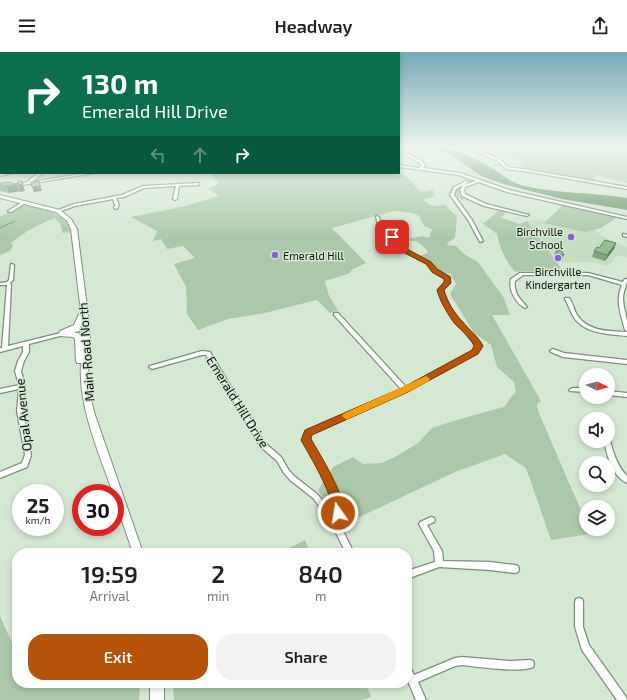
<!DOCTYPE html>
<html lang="en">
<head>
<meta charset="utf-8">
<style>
	body { margin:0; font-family:"Exo 2",sans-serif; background:#f2f2f2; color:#202124; height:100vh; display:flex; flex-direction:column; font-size:15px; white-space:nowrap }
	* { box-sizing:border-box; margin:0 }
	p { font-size:13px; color:#757577 }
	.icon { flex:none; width:22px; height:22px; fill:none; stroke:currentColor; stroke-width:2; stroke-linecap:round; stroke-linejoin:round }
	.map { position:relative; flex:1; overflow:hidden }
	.details { position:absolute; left:12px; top:496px; width:400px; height:140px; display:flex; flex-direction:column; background:#fff; border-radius:16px; box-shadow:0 2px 6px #0003 }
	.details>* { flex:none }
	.guide { position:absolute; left:0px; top:0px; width:400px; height:122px; box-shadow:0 2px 6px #0003; background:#0b6e4f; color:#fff; overflow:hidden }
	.needle { width:26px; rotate:96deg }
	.buttons { position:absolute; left:579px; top:316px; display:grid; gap:8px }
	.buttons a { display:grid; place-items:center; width:36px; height:36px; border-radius:50%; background:#fff; box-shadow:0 2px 6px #0003; font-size:20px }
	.speed { position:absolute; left:12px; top:432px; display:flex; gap:8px; font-size:20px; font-weight:700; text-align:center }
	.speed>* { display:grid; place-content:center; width:52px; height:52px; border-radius:50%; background:#fff; box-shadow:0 2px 6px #0003; line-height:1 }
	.speed small { font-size:10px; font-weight:400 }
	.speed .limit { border:6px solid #d22; background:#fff; color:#111 }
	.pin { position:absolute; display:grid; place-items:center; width:34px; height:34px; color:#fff; margin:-17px; border-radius:8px; box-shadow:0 2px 6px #0006 }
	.me { position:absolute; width:44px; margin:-22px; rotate:347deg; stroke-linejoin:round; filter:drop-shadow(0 0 3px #0008) }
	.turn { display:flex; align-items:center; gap:14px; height:84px; padding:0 16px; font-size:18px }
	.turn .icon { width:52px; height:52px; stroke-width:2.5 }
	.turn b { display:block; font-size:28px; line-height:34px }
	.lanes { display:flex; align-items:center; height:38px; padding:0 16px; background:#0003; justify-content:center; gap:20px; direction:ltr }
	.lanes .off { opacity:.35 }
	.eta { display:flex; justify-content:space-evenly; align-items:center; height:68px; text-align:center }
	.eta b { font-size:24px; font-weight:600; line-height:28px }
	.primary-button { display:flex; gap:8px; margin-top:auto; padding:8px 16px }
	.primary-button a { flex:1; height:46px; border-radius:16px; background:#b45309; color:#fff; font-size:16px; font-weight:600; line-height:46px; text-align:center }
	.primary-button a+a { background:#f2f2f2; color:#202124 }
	header { display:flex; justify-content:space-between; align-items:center; height:52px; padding:0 16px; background:#fff; font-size:18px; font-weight:600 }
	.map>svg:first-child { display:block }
	.built { fill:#c5dec4 }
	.green { fill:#abc9aa }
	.water { fill:#6f986e }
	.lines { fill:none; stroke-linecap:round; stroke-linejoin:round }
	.stream { stroke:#6f986e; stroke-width:1 }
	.minor-casing { stroke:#7d8f7c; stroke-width:2.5 }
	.highway-casing { stroke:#7d8f7c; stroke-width:2 }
	.minor { fill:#fff; fill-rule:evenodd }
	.highway { fill:#fff; fill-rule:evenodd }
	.wall { fill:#7ea37e }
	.shaded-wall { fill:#678466 }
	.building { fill:#93bd92; stroke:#678466 }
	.route { fill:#b45309; stroke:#753606 }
	.slow { fill:#f59e0b }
	.poi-dot { fill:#8762dc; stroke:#d5e8d4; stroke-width:1.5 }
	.labels { text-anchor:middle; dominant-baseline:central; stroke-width:3; stroke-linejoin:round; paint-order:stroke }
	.far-poi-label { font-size:11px; fill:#0b110a; stroke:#d5e8d4; text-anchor:end }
	.street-label { font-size:13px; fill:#0b110a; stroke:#d5e8d4 }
</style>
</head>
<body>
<header><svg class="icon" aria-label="menu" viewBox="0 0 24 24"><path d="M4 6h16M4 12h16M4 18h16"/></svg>Headway<svg class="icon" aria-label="share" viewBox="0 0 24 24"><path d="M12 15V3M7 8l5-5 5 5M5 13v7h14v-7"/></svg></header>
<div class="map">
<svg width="627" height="648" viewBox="0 0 627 648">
	<rect width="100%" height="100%" fill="#d5e8d4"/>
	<path class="built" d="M540 167 545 169 576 176 582 180 593 177 611 190 627 195V206L617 203 608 214 596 211 557 210 527 169Z"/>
	<g class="green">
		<path d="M478 95H627V131L594 123 595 130 523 117 522 111 513 106Z"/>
		<path d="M210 121H394L405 123 421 140 433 138 435 144 423 148 432 154 445 153 457 165 455 186 447 191 448 193 456 194 464 202 478 210 504 246 510 263H492L541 349 537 352 538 359 586 470V477H589L591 482 551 488 526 416 505 402 455 420 349 470 341 475 318 438 333 415 353 405 363 412 382 411 395 405 418 391 432 376 460 367 504 355 516 339 514 330 497 315 491 293 474 281 450 242 456 232 451 222 437 219 430 210 419 204 427 201 428 199C422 194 419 188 411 189L408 187 422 184 429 186 432 177 424 174 419 164 413 161 394 159 332 176 366 211 353 217 348 222 325 229 329 244 338 258 330 261 317 248 265 261 228 267 198 278 187 262 186 235 174 212 195 206 183 194 167 197 161 187 153 189 157 179 131 165 186 154 219 144 209 137 219 131Z"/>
		<path d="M23 152C42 157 64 159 71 180L63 181 60 172 55 166C38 172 25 180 11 191L13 194 10 199 0 203V165Z"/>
		<path d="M563 153 596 159 617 165 601 176 585 180 544 171Z"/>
		<path d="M499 158 506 160 501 166 520 172 527 169 563 219H521L515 220C505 208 500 197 497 182L483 172Z"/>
		<path d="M305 488 310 501H280Z"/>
		<path d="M0 564 15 598 17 597V631H140L139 648H0Z"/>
		<path d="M173 631H365L371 645 361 648H174Z"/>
	</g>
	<path class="water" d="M430 95C453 95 475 106 495 118 504 124 510 130 521 133 555 142 592 140 627 146V158L562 147 507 133 481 124 454 105Z"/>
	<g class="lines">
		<g class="stream">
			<path d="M458 102 468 95"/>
			<path d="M492 114 501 113"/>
			<path d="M467 131 471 129"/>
			<path d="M459 135 457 142 463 148"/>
			<path d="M0 176 15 169"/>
		</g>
		<g class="minor-casing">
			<g id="minor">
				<path d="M464 95H468L495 105 502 109 508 115 530 118 627 135V137L530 120 506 117 500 111 493 107Z"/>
				<path d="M399 97 422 109 425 113 423 116 460 121 509 138 627 165V167L507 140 479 130 465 135 464 138 465 142 486 152 529 163 527 164 484 154 462 144 460 138 463 133 456 137 454 143 472 168 483 189 480 190 468 168 450 143 454 135 466 129 469 130 463 133 476 129 459 123 399 115V113L420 116 421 113 420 111 399 99Z"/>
				<rect x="0" y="98" width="1" height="2"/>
				<rect x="0" y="111" width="1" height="2"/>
				<path d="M6 121H13L0 124V122Z"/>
				<path d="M39 121H43L32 130 86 121H94L16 134 14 133 28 130 30 127Z"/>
				<path d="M198 131H199V133L179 134 177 147 175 148 173 147 176 134 144 136 124 145 116 146 119 153 117 157 114 156 115 153 113 147 75 154 58 160 56 159 74 152 122 143 143 134Z"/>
				<path d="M24 149 27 150 11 160 8 159Z"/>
				<path d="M376 164 379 165 381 173 408 199 430 210 437 218 450 225V226L449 231 442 238C447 253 456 265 467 277 472 282 478 287 482 294L477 301 407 339 311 382 309 387 327 418 336 438 342 456 341 475 354 501H346L336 481 334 480 333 475 329 467 313 446 290 428 284 421 277 409 260 394 206 303H202L152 317 149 315 150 314 202 299 210 300 264 390 281 405 288 417 294 424 317 442 335 463C335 437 315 409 303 387L306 379 401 337 334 263V261H338L406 335 473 299 476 294 449 261 442 249 438 238 445 231 446 227 433 220 428 212 406 201 378 174Z"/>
				<path d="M623 182 627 183V185L623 184Z"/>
				<path d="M11 212H12L14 213 13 228 10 231 11 233 8 294 85 275 87 276V277L29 292V300L24 309 21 319 25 334 23 359 31 403 27 415 0 426V420L22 411 25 403 17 359 19 337 0 341V337L19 333 15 319 18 309 23 300V294L0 300V296H2L7 233H0V231L7 230 9 228Z"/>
				<path d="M520 221H588L623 230 625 227H627C627 233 623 239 623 246 623 254 626 262 627 269 627 273 627 276 627 279L625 278C621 263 615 248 622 233L588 223H523L515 229C513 240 520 247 527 255L525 256C516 251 508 238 511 227Z"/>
				<path d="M565 246H569C573 251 574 258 577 263 588 280 610 279 627 280V284C608 282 584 282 573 264 570 258 568 252 565 247Z"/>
				<path d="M553 297 564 301 627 308V312L563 305 551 300 550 299 551 298Z"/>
				<path d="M572 336H586V340L570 339 569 338Z"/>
				<path d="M608 339 627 341V345L608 343Z"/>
				<path d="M608 387 610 389C614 402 617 414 627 424V431C612 424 607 403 604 389H608Z"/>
				<path d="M431 465 434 466 435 468 434 470 427 473 442 499 443 509 490 510 515 513 518 514 519 517 518 520 515 521 490 518 439 515 407 527V519L435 510 434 499 419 472 420 470Z"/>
				<path d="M579 546 582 547 583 550V575L589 593 626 645 627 648H617L582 598 575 575V550L576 547Z"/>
				<path d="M462 605 511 609 530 608 533 609 534 612 533 615C519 621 479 615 462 613L455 614 418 630 426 648H416L407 627V613L410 614 414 623 455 606Z"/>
			</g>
		</g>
		<g class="highway-casing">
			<g id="highway">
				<path d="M0 143 60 158 71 167 77 177 87 255 90 286 88 318 90 343 94 360 143 501H133L115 448V441H113C99 401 78 354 81 311H77L76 309 75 287 73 285 60 284 59 282 60 279 74 273 79 262 81 260 71 177 67 169 56 160 0 146ZM82 272V285L78 281 70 280 80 276Z"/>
				<rect x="150" y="631" width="14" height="17"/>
			</g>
		</g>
		<use href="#minor" class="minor"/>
		<use href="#highway" class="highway"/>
	</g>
	<g class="wall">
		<path d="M0 131 20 139 9 141 0 139Z"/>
		<path d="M616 191 614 197 605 209 592 205 594 199 599 196Z"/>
		<path d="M556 198 564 203 562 208H557L554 204Z"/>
	</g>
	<g class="shaded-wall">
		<path d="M22 129 25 139 20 140 18 133Z"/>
		<path d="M39 129 42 139 34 140 32 135Z"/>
		<path d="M17 132 20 139 9 141 6 134Z"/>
		<path d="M616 191 614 197 605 209 607 203Z"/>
	</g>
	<g class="building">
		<path d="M18 129H22L23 132 18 133Z"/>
		<path d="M39 129 40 134 32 135 31 130Z"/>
		<path d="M8 130 17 132 6 134 0 133V131Z"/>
		<path d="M605 188 616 191 607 203 594 199 597 195 599 196Z"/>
		<path d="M556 198H561L564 203 559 202Z"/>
	</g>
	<linearGradient id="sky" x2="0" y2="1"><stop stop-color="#77a9b7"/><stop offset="0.51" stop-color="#ecf5ec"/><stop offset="1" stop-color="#ecf5ec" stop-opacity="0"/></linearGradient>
	<rect width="627" height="186" fill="url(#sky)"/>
	<path class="route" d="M390 184H394L409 198 431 210 437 217 450 225 451 231 444 238C447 249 454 261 462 269 469 278 478 284 483 294L478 302 408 340 312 383 311 387C319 401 350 450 343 465L338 466 334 465C331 458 332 450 329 443 322 424 311 406 301 388L305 378 402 336 472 298 474 294C470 285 462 279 455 272 448 263 440 249 437 238L444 230V227L432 220 426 212 405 201 390 187Z"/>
	<path class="slow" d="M426 324 430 327 429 329 408 340 350 366 347 368 342 364 343 362Z"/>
	<g class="poi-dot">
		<circle cx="571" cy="185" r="4"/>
		<circle cx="275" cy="203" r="4"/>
		<circle cx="558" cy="206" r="4"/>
	</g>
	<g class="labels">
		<g class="far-poi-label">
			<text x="563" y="179">Birchville<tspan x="563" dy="13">School</tspan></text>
			<text x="283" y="203" text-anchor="start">Emerald Hill</text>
			<text x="558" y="219" text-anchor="middle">Birchville<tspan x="558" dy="13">Kindergarten</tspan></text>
		</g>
		<g class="street-label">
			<text transform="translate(86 300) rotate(-94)">Main Road North</text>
			<text transform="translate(238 350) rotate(58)">Emerald Hill Drive</text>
			<text transform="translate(23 363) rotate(-96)">Opal Avenue</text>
		</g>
	</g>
</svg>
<div class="buttons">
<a><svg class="needle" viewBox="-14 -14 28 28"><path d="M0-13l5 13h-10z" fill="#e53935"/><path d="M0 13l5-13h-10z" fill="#757577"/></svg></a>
<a><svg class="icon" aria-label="sound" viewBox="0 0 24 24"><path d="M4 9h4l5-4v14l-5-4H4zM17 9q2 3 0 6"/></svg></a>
<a><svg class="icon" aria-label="search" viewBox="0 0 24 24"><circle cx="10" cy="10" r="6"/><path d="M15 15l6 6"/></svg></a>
<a><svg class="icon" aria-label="layers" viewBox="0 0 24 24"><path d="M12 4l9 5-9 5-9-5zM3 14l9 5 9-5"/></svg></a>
</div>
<div class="speed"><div>25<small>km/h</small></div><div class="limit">30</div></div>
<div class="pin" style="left:392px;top:185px;background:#d93025"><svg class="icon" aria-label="arrive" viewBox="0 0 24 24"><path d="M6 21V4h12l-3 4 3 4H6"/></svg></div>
<svg class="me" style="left:338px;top:461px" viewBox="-20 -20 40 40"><circle r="17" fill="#b45309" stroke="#fff" stroke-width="3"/><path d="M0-11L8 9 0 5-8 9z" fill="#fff"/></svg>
<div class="guide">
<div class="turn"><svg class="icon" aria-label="right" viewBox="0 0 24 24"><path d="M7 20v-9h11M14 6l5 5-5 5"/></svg><div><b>130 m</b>Emerald Hill Drive</div></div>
<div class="lanes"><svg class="icon off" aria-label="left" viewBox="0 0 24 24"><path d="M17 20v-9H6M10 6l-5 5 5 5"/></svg><svg class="icon off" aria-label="ahead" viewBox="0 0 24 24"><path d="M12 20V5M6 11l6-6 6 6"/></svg><svg class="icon" aria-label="right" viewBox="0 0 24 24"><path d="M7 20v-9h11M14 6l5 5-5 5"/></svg></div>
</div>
<section class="details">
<div class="eta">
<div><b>19:59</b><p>Arrival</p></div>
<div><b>2</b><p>min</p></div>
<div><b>840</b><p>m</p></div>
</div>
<div class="primary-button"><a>Exit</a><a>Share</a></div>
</section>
</div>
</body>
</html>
